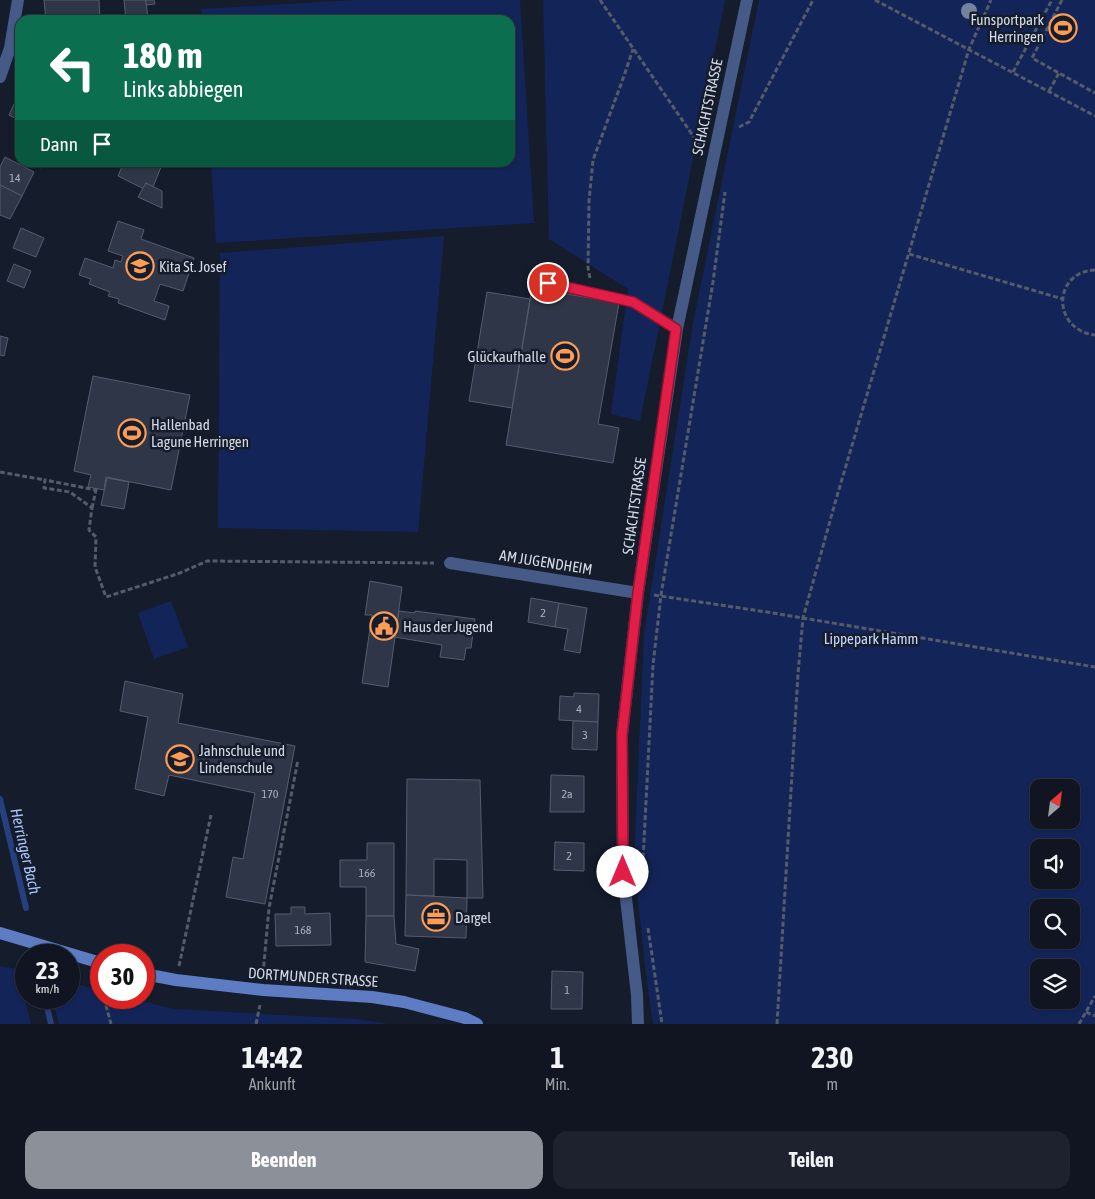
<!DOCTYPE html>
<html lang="de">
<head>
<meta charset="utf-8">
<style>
	body { margin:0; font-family:"Asap Condensed",sans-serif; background:#1e222e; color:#f1f3f6; height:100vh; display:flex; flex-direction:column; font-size:19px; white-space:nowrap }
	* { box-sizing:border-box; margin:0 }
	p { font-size:16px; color:#9c9fa5 }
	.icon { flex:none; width:28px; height:28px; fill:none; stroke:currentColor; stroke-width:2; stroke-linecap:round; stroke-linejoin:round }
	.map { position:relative; height:1024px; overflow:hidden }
	.details { display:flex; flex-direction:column; background:#101521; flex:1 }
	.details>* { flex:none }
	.hud { position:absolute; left:15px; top:15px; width:500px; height:152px; border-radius:15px; box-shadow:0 1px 4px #0004,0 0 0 1px #30343f; background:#0b6e4f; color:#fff; overflow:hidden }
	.needle { width:32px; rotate:28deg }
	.tools { position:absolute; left:1030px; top:779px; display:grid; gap:10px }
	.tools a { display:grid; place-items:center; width:50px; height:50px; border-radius:10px; background:#101521; box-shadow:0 1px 4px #0004,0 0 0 1px #30343f; font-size:25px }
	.speed { position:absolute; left:15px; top:944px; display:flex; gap:10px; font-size:25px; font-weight:700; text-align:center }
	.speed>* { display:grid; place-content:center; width:65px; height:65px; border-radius:50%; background:#101521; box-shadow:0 1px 4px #0004,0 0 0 1px #30343f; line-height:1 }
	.speed small { font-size:12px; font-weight:400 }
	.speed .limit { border:8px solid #d22; background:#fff; color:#111 }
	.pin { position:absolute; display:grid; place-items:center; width:42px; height:42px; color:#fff; margin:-21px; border:2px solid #fff; border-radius:50%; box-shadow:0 1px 5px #0007 }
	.me { position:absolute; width:55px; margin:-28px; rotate:0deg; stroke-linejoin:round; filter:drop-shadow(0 0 4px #0008) }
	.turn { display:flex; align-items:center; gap:18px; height:105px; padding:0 25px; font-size:22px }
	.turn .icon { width:65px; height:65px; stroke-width:2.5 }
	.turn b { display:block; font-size:35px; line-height:42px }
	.then { display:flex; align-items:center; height:48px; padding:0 25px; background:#0003; gap:10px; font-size:19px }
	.eta { display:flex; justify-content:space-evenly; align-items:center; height:85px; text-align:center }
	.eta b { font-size:30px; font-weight:700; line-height:35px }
	.button { display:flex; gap:10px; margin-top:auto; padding:10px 25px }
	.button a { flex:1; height:58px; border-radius:15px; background:#8c9099; color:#fff; font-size:20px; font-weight:700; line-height:58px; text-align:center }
	.button a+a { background:#1e222e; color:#f1f3f6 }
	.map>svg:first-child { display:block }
	.green { fill:#132558; fill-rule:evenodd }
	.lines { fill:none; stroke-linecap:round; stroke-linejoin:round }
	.stream { stroke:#263f7e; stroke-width:6 }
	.building { fill:#2e3647; stroke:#545d70 }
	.path { stroke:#545b69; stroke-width:3; stroke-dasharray:5 2.5; stroke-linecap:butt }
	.service { stroke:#465a87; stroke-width:11 }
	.minor { stroke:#465a87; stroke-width:12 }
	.secondary { stroke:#5d7cc4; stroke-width:12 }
	.tree { fill:#76839f }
	.route-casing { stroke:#92132f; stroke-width:12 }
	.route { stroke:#e11d48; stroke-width:9 }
	.labels { text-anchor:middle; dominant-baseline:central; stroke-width:5; stroke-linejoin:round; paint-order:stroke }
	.number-label { font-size:12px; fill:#aab1be }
	.poi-label { font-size:15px; fill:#d4dae5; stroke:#151c2c; text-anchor:start }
	.street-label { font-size:15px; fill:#d4dae5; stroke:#151c2c }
	.park-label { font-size:15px; fill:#c5d7fd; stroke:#151c2c }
	.water-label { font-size:16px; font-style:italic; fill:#aac4fd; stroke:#151c2c }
</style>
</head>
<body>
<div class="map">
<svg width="1095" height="1024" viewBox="0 0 1095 1024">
	<rect width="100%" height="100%" fill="#151c2c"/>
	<g class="green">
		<path d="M354 0H520L534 223 216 243 211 163 510 162V20H202L201 9Z"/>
		<path d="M543 0H725L640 421 611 414 628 289 549 239Z"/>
		<path d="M759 0H1095V1024H653L644 958 634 863 644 634 693 323ZM1039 788H1071V820H1039ZM1039 848H1071V880H1039ZM1039 908H1071V940H1039ZM1039 968H1071V1000H1039Z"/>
		<path d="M444 236 418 532 218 528 220 253Z"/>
		<path d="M171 601 188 647 154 659 138 613Z"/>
		<path d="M0 966 17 969 31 1024H0Z"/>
		<path d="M69 982 101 991V998H129L174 1009 356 1019 389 1024H59L52 998H69Z"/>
	</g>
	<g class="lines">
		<g class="stream">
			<path d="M0 799 26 908"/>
			<path d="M45 998 51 1024"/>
		</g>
	</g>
	<g class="building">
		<path d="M44 0H99L100 20H46Z"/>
		<path d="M124 0H146L148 20H126Z"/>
		<path d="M146 0H154L155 4 146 5Z"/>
		<rect x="156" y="15" width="8" height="5"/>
		<path d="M20 91V121L9 115Z"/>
		<path d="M5 157 34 172 22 196 0 185V167Z"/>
		<path d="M30 162H44L41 168Z"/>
		<path d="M124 162H153L161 167 153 187 146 183 144 189 118 176Z"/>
		<path d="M146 183 162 191V208L138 197Z"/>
		<path d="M0 185 22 196 10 219 0 215Z"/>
		<path d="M118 221 144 230 141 239 194 258 183 291 160 284 154 301 169 306 165 320 118 303 119 299 108 296 110 292 89 284 91 279 79 275 85 258 113 268 115 260 121 262 123 256 108 251Z"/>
		<path d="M21 228 44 238 36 257 13 248Z"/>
		<path d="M14 264 31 271 24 288 7 281Z"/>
		<path d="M532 288 619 303 598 424 619 428 613 463 506 445Z"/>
		<path d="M487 292 530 299 512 408 469 401Z"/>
		<path d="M0 336 8 338 4 356 0 355Z"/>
		<path d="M93 376 190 395 171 490 106 477 104 490 88 487 91 475 74 471Z"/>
		<path d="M107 478 129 482 124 509 101 505Z"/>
		<path d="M370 581 402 587 388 687 362 683 372 615H365Z"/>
		<path d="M531 598 559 603 555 627 528 622Z"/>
		<path d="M559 603 587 608 580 653 564 650 568 629 555 627Z"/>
		<path d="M399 611 415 613V611L475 619 471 648H466L464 660 440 657 442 645 395 637Z"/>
		<path d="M125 681 183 694 178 723 295 746 265 904 226 897 233 857 243 859 255 793 169 775 164 796 135 789 148 717 120 711Z"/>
		<path d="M574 693 599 694 598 722 559 720 560 696 574 697Z"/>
		<path d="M573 721 598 722 597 750 572 749Z"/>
		<path d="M551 775 584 776V812H550Z"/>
		<path d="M407 779 480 780 483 898H467V860L434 859V896L406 895Z"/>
		<path d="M555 842 584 843V871L554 870Z"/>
		<path d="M367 843H394V916H366V887H340V860H367Z"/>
		<path d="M406 895 467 898 466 938 405 936Z"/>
		<path d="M291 907H305V914L330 913 331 945 276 946 275 914H291Z"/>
		<path d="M366 916H394L396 944 419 949 415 971 365 962Z"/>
		<path d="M552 971 583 972 582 1009H551Z"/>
	</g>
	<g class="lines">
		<g class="path">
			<path d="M600 0 700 146"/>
			<path d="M875 0 1095 116"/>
			<path d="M1062 0 1032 58 1095 93"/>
			<path d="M1013 72 1052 0"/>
			<path d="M1049 91 1059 73"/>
			<path d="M739 127 749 122 813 0"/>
			<path d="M909 254 1063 299"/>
			<path d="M1095 270C1052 272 1052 330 1095 335"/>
			<path d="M590 278 588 268 589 201 593 160 624 76 633 49"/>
			<path d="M0 472 45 480"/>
			<path d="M96 488V490L45 480 44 488 70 492 92 508 89 530 96 537 95 567 106 597 180 573 207 561 434 563"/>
			<path d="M92 508 96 490"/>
			<path d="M654 595 773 613 1095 667"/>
			<path d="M642 880 653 665 661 595 713 282 725 192"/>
			<path d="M648 928 662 1024"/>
			<path d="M179 966 211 815"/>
			<path d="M263 974 269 908 298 760"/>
			<path d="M99 979 101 987"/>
			<path d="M104 998 111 1024"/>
			<path d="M1086 1012 1095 1016"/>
			<path d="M256 1024 260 1005"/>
			<path d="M777 1024 798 674 803 618 835 503 969 49 991 0"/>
			<path d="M1079 1024 1095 996"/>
		</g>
		<path class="service" d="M548 283 633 302 677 329"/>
		<g class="minor">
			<path d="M0 77 10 48 18 0"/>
			<path d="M450 563 638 593"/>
			<path d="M638 1024 637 995 623 872 622 735 638 593 677 329 747 0"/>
		</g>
		<g class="secondary">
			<path d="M0 933 101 963"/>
			<path d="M144 974 176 980 263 990 372 997 404 1002 465 1018 477 1024"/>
		</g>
	</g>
	<circle class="tree" cx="969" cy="11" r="8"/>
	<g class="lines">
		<g class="route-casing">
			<path id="route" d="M548 283 633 302 676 329 638 593 622 735 623 872"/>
		</g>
		<use href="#route" class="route"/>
	</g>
	<defs>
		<g id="stadium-ring" transform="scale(1.4375)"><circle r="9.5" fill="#151c2c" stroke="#fd9d55" stroke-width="1.5"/><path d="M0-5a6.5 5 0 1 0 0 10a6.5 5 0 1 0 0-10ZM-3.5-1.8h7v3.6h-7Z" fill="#fd9d55"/></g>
		<g id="school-ring" transform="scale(1.4375)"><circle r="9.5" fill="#151c2c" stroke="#fd9d55" stroke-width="1.5"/><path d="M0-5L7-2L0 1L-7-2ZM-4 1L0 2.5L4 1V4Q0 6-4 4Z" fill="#fd9d55"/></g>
		<g id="civic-ring" transform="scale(1.4375)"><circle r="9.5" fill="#151c2c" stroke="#fd9d55" stroke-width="1.5"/><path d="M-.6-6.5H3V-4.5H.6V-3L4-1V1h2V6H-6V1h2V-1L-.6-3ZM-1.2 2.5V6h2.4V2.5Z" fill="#fd9d55"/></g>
		<g id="office-ring" transform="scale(1.4375)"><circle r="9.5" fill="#151c2c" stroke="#fd9d55" stroke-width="1.5"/><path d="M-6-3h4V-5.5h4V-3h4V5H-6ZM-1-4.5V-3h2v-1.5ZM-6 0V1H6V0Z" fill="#fd9d55"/></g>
	</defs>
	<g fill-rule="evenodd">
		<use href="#stadium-ring" x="1063" y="28"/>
		<use href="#school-ring" x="140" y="266"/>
		<use href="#stadium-ring" x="565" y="356"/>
		<use href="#stadium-ring" x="132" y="433"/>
		<use href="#civic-ring" x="384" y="626"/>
		<use href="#school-ring" x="180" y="759"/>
		<use href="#office-ring" x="436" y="917"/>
	</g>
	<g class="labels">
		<g class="number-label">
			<text x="15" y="178">14</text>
			<text x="543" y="613">2</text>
			<text x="579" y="709">4</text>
			<text x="585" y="735">3</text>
			<text x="270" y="794">170</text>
			<text x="567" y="794">2a</text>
			<text x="569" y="856">2</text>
			<text x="367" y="873">166</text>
			<text x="303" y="930">168</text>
			<text x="567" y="990">1</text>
		</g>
		<g class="poi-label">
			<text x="1044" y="19" text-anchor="end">Funsportpark<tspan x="1044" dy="17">Herringen</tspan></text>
			<text x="159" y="266">Kita St. Josef</text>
			<text x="546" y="356" text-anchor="end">Glückaufhalle</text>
			<text x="151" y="424">Hallenbad<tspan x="151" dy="17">Lagune Herringen</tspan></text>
			<text x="403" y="626">Haus der Jugend</text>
			<text x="199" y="750">Jahnschule und<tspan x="199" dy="17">Lindenschule</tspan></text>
			<text x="455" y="917">Dargel</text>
		</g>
		<g class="street-label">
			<text transform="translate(707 107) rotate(-78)">SCHACHTSTRASSE</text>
			<text transform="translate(634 506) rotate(-82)">SCHACHTSTRASSE</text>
			<text transform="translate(546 562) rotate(9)">AM JUGENDHEIM</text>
			<text transform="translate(313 977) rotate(4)">DORTMUNDER STRASSE</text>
		</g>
		<g class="park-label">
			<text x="871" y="638">Lippepark Hamm</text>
		</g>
		<g class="water-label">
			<text transform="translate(26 851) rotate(77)">Herringer Bach</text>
		</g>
	</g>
</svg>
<div class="tools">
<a><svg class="needle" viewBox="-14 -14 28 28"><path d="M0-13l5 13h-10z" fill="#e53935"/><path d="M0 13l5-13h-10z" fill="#9c9fa5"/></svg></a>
<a><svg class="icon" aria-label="sound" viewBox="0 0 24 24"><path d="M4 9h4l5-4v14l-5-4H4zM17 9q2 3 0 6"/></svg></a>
<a><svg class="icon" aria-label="search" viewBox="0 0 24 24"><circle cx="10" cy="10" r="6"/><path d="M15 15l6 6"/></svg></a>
<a><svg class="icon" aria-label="layers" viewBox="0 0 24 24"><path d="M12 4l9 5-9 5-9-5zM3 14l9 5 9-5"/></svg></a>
</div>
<div class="speed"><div>23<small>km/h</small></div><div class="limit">30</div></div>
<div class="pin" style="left:548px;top:283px;background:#d93025"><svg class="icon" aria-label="arrive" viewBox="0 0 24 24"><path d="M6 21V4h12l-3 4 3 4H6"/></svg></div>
<svg class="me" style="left:623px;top:872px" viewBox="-20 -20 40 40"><circle r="19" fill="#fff"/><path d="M0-13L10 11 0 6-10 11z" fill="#e11d48"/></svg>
<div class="hud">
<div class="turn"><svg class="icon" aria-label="left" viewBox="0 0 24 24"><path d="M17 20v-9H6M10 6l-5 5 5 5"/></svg><div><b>180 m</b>Links abbiegen</div></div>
<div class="then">Dann<svg class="icon" aria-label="arrive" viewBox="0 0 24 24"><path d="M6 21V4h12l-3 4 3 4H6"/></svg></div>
</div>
</div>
<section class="details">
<div class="eta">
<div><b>14:42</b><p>Ankunft</p></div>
<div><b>1</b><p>Min.</p></div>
<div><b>230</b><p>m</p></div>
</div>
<div class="button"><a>Beenden</a><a>Teilen</a></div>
</section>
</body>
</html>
